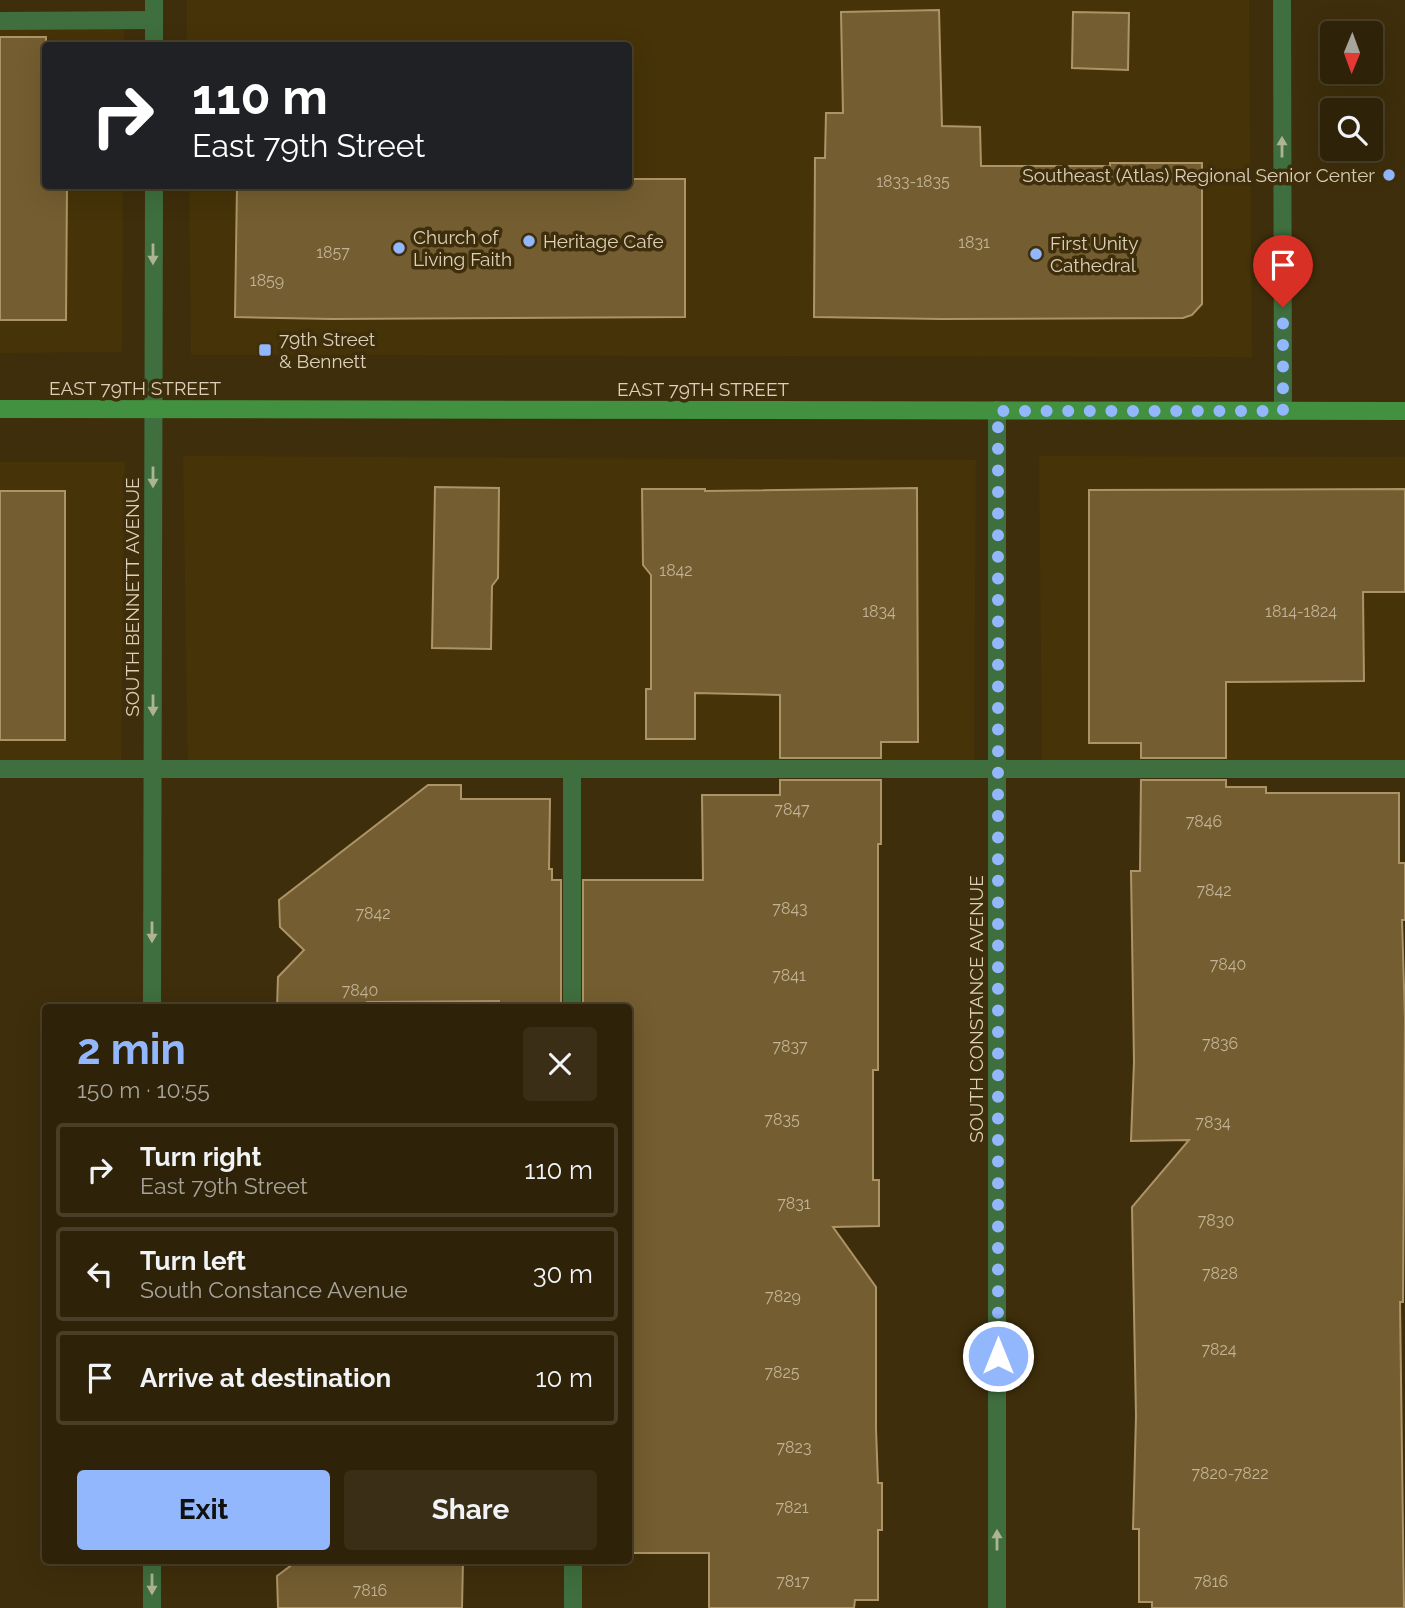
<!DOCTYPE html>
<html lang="en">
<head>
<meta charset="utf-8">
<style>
	body { margin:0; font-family:Raleway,sans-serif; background:#3a2f16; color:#f1f3f6; height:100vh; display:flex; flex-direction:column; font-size:26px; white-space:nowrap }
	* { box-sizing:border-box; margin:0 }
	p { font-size:23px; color:#a7a49c }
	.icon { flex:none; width:38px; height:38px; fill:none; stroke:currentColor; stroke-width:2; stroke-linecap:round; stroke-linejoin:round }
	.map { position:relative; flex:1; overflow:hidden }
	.details { position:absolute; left:42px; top:1004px; width:590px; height:560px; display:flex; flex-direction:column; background:#2e2208; border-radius:7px; box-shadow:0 7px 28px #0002,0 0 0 2px #493f29 }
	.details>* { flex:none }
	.top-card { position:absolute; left:42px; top:42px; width:590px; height:147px; border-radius:7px; box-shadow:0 7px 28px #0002,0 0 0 2px #493f29; background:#202124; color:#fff; overflow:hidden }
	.needle { width:46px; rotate:181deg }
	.tools { position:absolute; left:1320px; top:21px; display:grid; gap:14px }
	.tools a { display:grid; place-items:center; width:63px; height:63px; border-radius:7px; background:#2e2208; box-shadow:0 7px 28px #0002,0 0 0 2px #493f29; font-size:35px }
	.pin { position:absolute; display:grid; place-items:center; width:60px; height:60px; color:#fff; margin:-72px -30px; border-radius:50% 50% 50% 0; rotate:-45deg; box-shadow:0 0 7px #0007 }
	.pin .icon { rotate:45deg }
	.me { position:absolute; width:77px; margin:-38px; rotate:0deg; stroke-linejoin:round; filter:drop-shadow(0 0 5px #0008) }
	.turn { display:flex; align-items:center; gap:24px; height:147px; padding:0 35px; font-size:32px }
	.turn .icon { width:91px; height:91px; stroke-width:2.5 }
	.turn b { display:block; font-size:49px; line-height:60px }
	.round { display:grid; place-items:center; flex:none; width:74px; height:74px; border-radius:7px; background:#3a2f16 }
	.summary { display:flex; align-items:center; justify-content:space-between; height:119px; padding:0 35px }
	h1 { font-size:42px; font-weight:700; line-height:52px; color:#93b7fd }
	.button { display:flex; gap:14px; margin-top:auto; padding:14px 35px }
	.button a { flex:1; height:80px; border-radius:7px; background:#93b7fd; color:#111; font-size:28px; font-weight:700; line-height:80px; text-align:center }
	.button a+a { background:#3a2f16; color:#f1f3f6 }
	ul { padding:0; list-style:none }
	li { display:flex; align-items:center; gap:21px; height:94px; margin:0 14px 10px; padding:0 21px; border:4px solid #493f29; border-radius:7px }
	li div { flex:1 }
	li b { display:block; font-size:26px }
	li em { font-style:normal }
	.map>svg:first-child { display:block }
	.built { fill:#463308 }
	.building { fill:#745d30; stroke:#ac9466; stroke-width:2 }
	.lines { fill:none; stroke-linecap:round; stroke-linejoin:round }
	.service { stroke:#3f6f3e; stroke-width:18 }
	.minor { stroke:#3f6f3e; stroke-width:18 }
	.secondary { stroke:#419140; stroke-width:18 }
	.oneway { fill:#adb393 }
	.route { stroke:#93b7fd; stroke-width:12; stroke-dasharray:0 21.6 }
	.poi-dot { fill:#93b7fd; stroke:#3e2e0b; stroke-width:2.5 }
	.labels { text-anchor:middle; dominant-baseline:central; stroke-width:7; stroke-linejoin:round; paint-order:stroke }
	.number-label { font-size:16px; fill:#c2b396 }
	.poi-label { font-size:19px; fill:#dcd0b8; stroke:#3e2e0b; text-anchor:start }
	.street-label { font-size:19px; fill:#dcd0b8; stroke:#3e2e0b }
</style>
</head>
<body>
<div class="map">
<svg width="1405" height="1608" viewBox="0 0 1405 1608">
	<rect width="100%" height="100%" fill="#3e2e0b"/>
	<g class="built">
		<path d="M187 0H1249L1252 357 191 355 189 186H628V46L187 45Z"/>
		<path d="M0 21H125L124 45 46 46V186H123L122 352 0 353Z"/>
		<path d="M183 456 976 460 974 769H188Z"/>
		<path d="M1039 456 1405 457V769H1042Z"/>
		<path d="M0 462H125L121 769H0Z"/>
	</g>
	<g class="building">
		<path d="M939 10 942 126 980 127 981 166H1110V163H1202V304L1192 315 1183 318 941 319 814 317 815 158H825L826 113H843L841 12Z"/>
		<path d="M1073 12 1129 13 1128 70 1072 68Z"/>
		<path d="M0 37H46V186H67L66 320H0Z"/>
		<path d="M628 179H685V317L332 319 235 317 237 186H628Z"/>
		<path d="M435 487 499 488 498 578 492 586 491 649 432 648Z"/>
		<path d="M917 488 918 742H881V758H780V695L695 693V739H646V689H651V575L643 565 642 489H705V491Z"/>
		<path d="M1405 489V592H1363L1364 681 1226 682V758H1141V743H1089V490Z"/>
		<rect x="0" y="491" width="65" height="249"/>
		<path d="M780 780H881V844H878V1070H873V1180H879V1226L833 1227 876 1287V1429L878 1483H882V1530H878V1600H855L854 1608H709V1553H628V1008H583V880H703L702 795H780Z"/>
		<path d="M1141 780H1226V787H1266V793H1399V863H1405V920H1402L1405 1019 1403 1302H1400L1404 1608H1152V1602H1139V1529H1133L1136 1416 1132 1207 1189 1140 1131 1141 1134 1062 1131 871H1140Z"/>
		<path d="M428 785H461V799H550L549 869H552V880H561V1008H499V1001L367 1002 363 1008H277L278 977 304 950 280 927 279 900Z"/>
		<path d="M297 1561H463L462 1608H278L277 1576Z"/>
	</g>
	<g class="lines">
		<g class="service">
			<path d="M0 21 154 20"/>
			<path d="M0 769H1405"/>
			<path d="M572 769V1008"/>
			<path d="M573 1561V1608"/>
		</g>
		<g class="minor">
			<path d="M1282 0 1283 411"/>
			<path d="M154 46V0"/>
			<path d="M152 1008 154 186"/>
			<path d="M152 1608V1561"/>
			<path d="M997 1608V410"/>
		</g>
		<path class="secondary" d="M0 409 1405 411"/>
	</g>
	<defs><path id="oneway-solid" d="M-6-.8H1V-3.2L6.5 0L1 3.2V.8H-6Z" transform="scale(1.75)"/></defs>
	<g class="oneway">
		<use href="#oneway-solid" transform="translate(1282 147) rotate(-90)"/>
		<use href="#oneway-solid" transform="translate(153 254) rotate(90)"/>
		<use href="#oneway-solid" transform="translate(153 477) rotate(90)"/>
		<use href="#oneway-solid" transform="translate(153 705) rotate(90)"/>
		<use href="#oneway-solid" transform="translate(152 932) rotate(90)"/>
		<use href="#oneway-solid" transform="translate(997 1540) rotate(-90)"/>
		<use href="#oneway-solid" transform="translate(152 1584) rotate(90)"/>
	</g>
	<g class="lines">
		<path class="route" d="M998 1356V411H1283V307"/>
	</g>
	<g class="poi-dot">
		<circle cx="1389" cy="175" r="7"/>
		<circle cx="529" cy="241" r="7"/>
		<circle cx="399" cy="248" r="7"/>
		<circle cx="1036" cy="254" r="7"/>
		<rect x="258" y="343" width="14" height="14" rx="3.5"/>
	</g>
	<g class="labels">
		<g class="number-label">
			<text x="913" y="181">1833-1835</text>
			<text x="974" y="242">1831</text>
			<text x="333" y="252">1857</text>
			<text x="267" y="280">1859</text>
			<text x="676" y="570">1842</text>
			<text x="879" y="611">1834</text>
			<text x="1301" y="611">1814-1824</text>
			<text x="792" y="809">7847</text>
			<text x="1204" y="821">7846</text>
			<text x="1214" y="890">7842</text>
			<text x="790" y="908">7843</text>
			<text x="373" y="913">7842</text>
			<text x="1228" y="964">7840</text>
			<text x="789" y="975">7841</text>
			<text x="360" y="990">7840</text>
			<text x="1220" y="1043">7836</text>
			<text x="790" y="1046">7837</text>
			<text x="782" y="1119">7835</text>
			<text x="1213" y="1122">7834</text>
			<text x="794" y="1203">7831</text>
			<text x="1216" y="1220">7830</text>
			<text x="1220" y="1273">7828</text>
			<text x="783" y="1296">7829</text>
			<text x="1219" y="1349">7824</text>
			<text x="782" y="1372">7825</text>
			<text x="794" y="1447">7823</text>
			<text x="1230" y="1473">7820-7822</text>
			<text x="792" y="1507">7821</text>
			<text x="793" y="1581">7817</text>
			<text x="1211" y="1581">7816</text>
			<text x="370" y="1590">7816</text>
		</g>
		<g class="poi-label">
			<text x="1375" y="175" text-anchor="end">Southeast (Atlas) Regional Senior Center</text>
			<text x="413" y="237">Church of<tspan x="413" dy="22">Living Faith</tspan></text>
			<text x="543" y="241">Heritage Cafe</text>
			<text x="1050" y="243">First Unity<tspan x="1050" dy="22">Cathedral</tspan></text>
			<text x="279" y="339">79th Street<tspan x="279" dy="22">&amp; Bennett</tspan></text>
		</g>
		<g class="street-label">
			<text x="135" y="388">EAST 79TH STREET</text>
			<text x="703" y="389">EAST 79TH STREET</text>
			<text transform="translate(132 597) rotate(-90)">SOUTH BENNETT AVENUE</text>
			<text transform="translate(976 1009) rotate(-90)">SOUTH CONSTANCE AVENUE</text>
		</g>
	</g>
</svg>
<div class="tools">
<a><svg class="needle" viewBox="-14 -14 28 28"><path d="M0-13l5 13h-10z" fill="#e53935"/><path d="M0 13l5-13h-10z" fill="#a7a49c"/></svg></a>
<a><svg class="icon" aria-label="search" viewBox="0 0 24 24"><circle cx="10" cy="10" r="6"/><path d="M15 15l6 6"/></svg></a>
</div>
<div class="pin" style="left:1283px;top:307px;background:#d93025"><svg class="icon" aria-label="arrive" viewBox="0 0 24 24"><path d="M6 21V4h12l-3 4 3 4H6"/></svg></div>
<svg class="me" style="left:998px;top:1356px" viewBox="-20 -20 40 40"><circle r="17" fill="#93b7fd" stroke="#fff" stroke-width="3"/><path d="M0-11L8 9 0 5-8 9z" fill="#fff"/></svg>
<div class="top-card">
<div class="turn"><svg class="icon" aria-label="right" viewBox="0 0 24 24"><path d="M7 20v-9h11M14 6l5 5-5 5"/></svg><div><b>110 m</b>East 79th Street</div></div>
</div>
<section class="details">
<div class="summary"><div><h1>2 min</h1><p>150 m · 10:55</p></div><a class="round"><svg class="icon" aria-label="close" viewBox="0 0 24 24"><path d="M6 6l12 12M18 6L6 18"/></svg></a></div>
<ul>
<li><svg class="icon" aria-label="right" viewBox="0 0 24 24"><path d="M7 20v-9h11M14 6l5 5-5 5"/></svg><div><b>Turn right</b><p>East 79th Street</p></div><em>110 m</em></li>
<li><svg class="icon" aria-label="left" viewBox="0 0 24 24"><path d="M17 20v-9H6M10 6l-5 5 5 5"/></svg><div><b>Turn left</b><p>South Constance Avenue</p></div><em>30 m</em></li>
<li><svg class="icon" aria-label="arrive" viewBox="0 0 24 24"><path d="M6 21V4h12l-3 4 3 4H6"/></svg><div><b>Arrive at destination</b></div><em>10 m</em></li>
</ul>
<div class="button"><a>Exit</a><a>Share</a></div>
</section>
</div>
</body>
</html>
